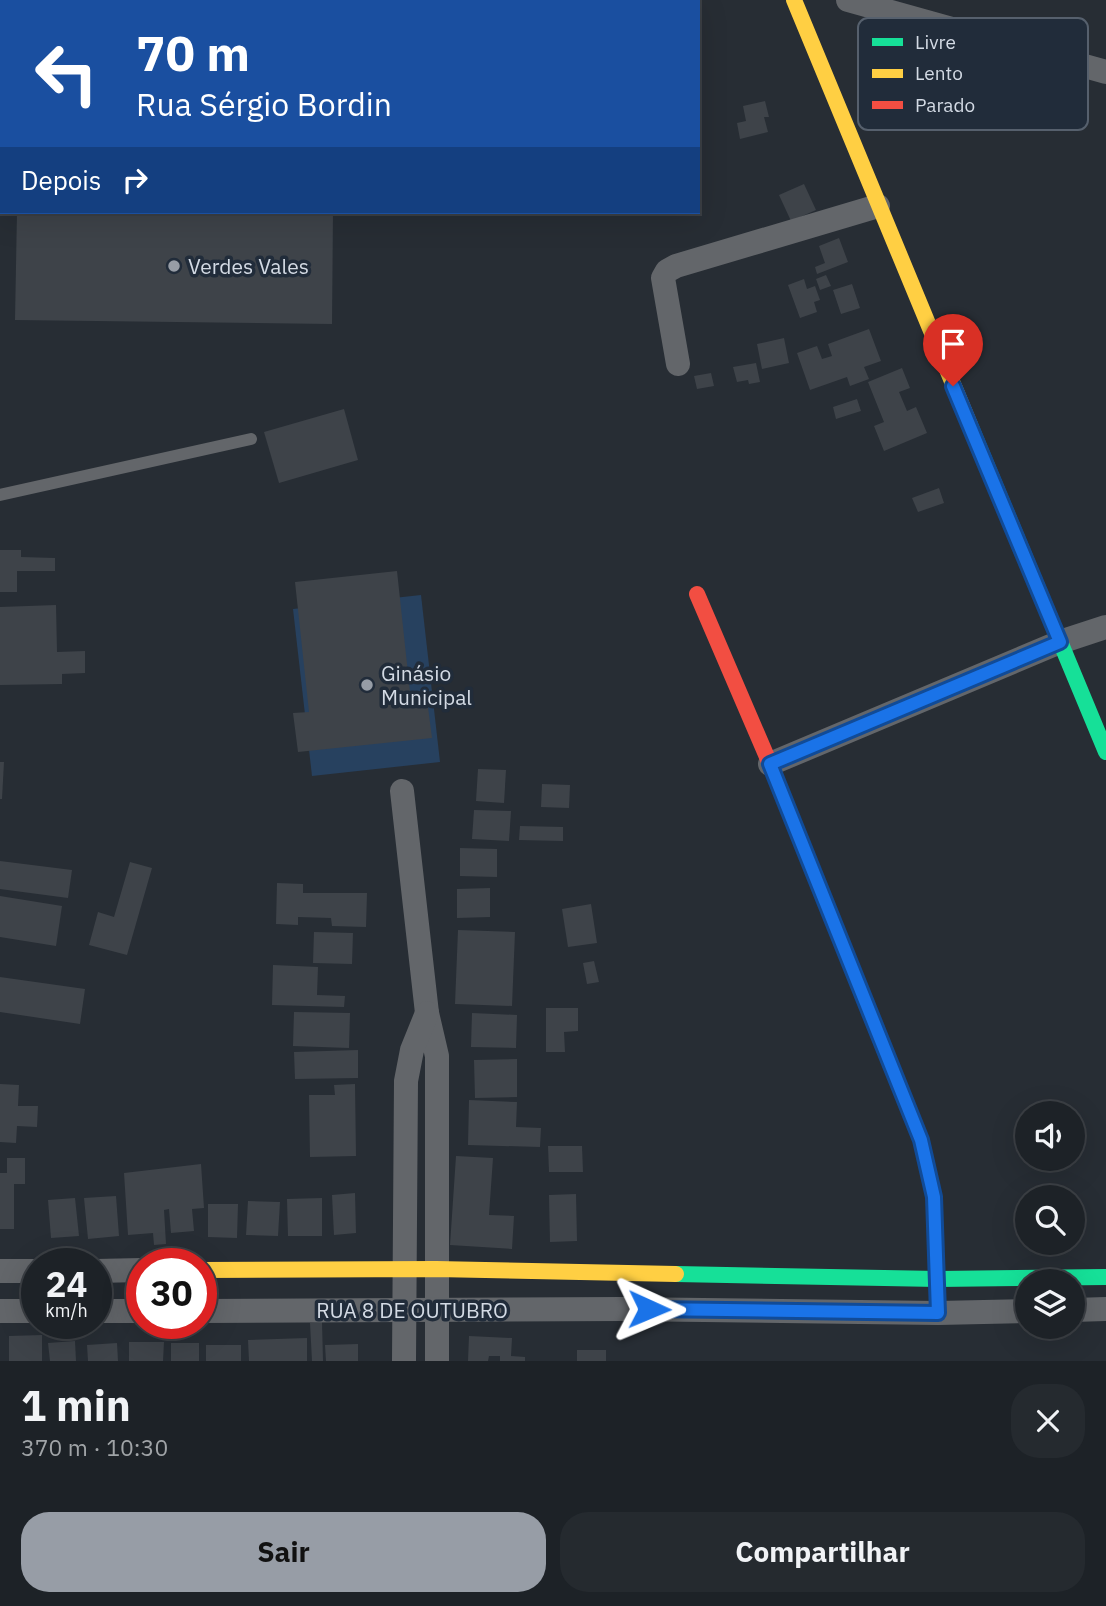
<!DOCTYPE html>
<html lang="pt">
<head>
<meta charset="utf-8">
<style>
	body { margin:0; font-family:"IBM Plex Sans",sans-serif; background:#252a2f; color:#f1f3f6; height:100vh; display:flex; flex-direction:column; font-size:26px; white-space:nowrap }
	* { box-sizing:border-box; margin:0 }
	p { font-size:23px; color:#a0a4a7 }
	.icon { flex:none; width:38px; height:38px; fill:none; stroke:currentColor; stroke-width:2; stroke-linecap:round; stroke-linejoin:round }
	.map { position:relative; height:1361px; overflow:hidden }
	.sheet { display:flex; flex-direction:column; background:#1d2227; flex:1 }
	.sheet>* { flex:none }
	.top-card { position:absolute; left:0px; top:0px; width:700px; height:214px; box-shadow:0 7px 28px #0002,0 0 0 2px #3b3f44; background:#1a4fa0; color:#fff; overflow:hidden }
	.fabs { position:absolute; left:1015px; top:1101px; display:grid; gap:14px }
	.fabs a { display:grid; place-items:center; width:70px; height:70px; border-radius:50%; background:#1d2227; box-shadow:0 7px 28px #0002,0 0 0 2px #3b3f44; font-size:35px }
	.speed { position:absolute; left:21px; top:1248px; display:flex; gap:14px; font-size:35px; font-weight:700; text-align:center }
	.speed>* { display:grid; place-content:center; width:91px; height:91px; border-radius:50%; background:#1d2227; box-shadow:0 7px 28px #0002,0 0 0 2px #3b3f44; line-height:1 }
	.speed small { font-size:18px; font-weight:400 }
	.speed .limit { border:10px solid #d22; background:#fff; color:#111 }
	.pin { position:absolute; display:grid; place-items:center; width:60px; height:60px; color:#fff; margin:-72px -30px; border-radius:50% 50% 50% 0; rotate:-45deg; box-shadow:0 0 7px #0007 }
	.pin .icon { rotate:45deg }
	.me { position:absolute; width:77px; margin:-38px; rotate:91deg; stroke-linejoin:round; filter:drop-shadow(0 0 5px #0008) }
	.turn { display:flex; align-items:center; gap:24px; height:147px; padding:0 21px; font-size:32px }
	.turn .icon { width:91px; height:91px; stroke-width:2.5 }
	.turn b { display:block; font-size:49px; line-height:60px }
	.then { display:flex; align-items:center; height:66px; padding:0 21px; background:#0003; gap:14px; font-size:26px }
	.round { display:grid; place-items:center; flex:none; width:74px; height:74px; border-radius:28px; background:#252a2f }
	.head { display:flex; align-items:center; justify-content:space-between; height:119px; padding:0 21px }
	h1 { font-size:42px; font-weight:700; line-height:52px }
	.primary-button { display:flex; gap:14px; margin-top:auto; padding:14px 21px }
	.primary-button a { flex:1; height:80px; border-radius:28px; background:#979da6; color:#111; font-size:28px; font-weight:700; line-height:80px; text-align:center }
	.primary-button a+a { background:#252a2f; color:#f1f3f6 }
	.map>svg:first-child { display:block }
	.garden { fill:#27415f }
	.building { fill:#3e4349 }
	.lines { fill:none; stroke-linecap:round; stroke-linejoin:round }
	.lane { stroke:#63666a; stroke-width:12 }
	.street { stroke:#63666a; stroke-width:24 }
	.fast { stroke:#16e098; stroke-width:16 }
	.slow { stroke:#ffcf43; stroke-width:16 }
	.jam { stroke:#f24e42; stroke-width:16 }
	.route-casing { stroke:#114b97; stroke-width:18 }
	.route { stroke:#1a73e8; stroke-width:12 }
	.poi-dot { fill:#979da6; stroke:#212c3a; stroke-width:2.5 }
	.labels { text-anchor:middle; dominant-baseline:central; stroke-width:7; stroke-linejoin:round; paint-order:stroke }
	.poi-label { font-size:21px; fill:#d3dae4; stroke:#212c3a; text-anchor:start }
	.street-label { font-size:21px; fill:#d3dae4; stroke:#212c3a }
	.key { fill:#212c3a; stroke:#56606d; stroke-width:2 }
	.key-label { font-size:19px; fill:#d3dae4 }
</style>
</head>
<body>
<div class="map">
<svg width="1106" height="1361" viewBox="0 0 1106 1361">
	<rect width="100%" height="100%" fill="#272d34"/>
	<path class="garden" d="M421 595 440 762 312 776 293 609Z"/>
	<g class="building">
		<path d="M765 101 769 117H764L768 132 740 139 737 123 746 121 743 106Z"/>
		<path d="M804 184 816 210 791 221 779 195Z"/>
		<path d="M17 212H333L332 324 15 320Z"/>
		<path d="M839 238 848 262 817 274 815 267 825 263 819 246Z"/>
		<path d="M826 275 831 286 820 290 816 279Z"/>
		<path d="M804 279 807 289 815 286 820 300 814 302 817 312 800 318 788 285Z"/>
		<path d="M852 284 860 308 841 314 833 290Z"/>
		<path d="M869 329 881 361 864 367 869 379 850 386 847 377 810 390 797 353 817 346 822 359 832 356 828 344Z"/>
		<path d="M784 338 789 363 762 369 757 344Z"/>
		<path d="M756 363 760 382 749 384 748 380 737 382 733 367Z"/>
		<path d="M902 368 910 388 899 392 907 411 916 407 927 433 884 451 874 426 884 422 868 382Z"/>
		<path d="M711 373 714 386 697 389 694 376Z"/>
		<path d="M857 399 861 411 836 419 833 407Z"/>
		<path d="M344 409 358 460 279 483 264 432Z"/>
		<path d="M939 488 944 503 918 512 912 498Z"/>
		<path d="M0 550H21V557L55 558V571H17V592H0Z"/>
		<path d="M397 571 411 701 427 699 432 738 298 752 293 713 309 712 295 582Z"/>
		<path d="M56 605 57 652 85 651V673L62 674V684L0 685V607Z"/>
		<path d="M0 762H4L2 799H0Z"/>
		<path d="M478 769 506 770 504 803 476 801Z"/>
		<path d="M542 784 570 785 569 808 541 807Z"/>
		<path d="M474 810 511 811 509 841 472 839Z"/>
		<path d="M520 826 563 827V841L519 840Z"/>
		<path d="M460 848 497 849V877L460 876Z"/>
		<path d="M0 861 72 870 68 898 0 889Z"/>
		<path d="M130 862 152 868 127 955 89 945 98 912 114 917Z"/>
		<path d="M277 883 303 884V893H367L366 927 332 926 331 918 298 917V925L276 924Z"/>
		<path d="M490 888V917L457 918V889Z"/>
		<path d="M0 896 62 906 56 946 0 937Z"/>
		<path d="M591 904 597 943 568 947 562 909Z"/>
		<path d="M458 930 515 932 512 1006 455 1004Z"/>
		<path d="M314 932 353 933 352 964 313 963Z"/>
		<path d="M594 961 599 982 587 984 583 963Z"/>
		<path d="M273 965 318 967 317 995 345 996 344 1007 272 1005Z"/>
		<path d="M0 977 85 989 80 1024 0 1012Z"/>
		<path d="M546 1008H578V1031L564 1032 565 1052H546Z"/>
		<path d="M294 1012 350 1013 349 1048 293 1046Z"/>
		<path d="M472 1013 517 1015 516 1048 471 1047Z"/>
		<path d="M358 1050V1078L295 1079 294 1052Z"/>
		<path d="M517 1059V1097L475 1098 474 1060Z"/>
		<path d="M0 1084 19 1085 18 1106H38L37 1127 17 1126 16 1143 0 1142Z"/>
		<path d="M355 1084 356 1156 310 1157 309 1095H335L334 1085Z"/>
		<path d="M469 1100 517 1102 516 1127 541 1128 540 1147 468 1145Z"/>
		<path d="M548 1146H582L583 1172H549Z"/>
		<path d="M456 1156 493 1158 489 1215 514 1216 512 1249 450 1245Z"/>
		<path d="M7 1158H25V1184H14V1229H0V1173H7Z"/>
		<path d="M201 1164 204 1208 192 1209 194 1231 171 1233 169 1209 164 1210 166 1244 154 1245 153 1233 128 1235 124 1173Z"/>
		<path d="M355 1193 356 1233 334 1235 332 1195Z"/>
		<path d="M576 1194 577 1241 550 1242 549 1195Z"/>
		<path d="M116 1196 119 1236 88 1239 84 1198Z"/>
		<path d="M75 1198 79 1236 51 1238 48 1200Z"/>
		<path d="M322 1198V1236H288L287 1199Z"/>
		<path d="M248 1201 280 1202 278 1236 246 1235Z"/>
		<path d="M208 1204H238L237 1238 208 1237Z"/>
		<path d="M322 1322 323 1361H312L310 1323Z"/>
		<path d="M42 1335V1361H9V1336Z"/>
		<path d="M469 1336 512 1338 511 1356 525 1357V1361H500V1356H489L488 1361H468Z"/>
		<path d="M307 1338V1361H249L248 1340Z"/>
		<path d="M75 1341 76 1361H50L48 1343Z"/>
		<path d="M129 1342H164L163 1361H129Z"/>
		<path d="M117 1343 118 1361H88L87 1345Z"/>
		<rect x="171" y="1343" width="28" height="18"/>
		<path d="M358 1344V1361H326L325 1345Z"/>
		<rect x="206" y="1345" width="35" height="16"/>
		<rect x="577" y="1350" width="29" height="11"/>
	</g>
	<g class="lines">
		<g class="lane">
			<path d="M0 165H2"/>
			<path d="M0 495 251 439"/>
		</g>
		<g class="street">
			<path d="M848 0 1106 72"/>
			<path d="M678 364 663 278 667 271 676 266 878 206"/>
			<path d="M770 764 1060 642 1106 627"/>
			<path d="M402 791 427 1013 437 1056V1361"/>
			<path d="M0 1271H37"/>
			<path d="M96 1271 142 1270"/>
			<path d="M1073 1310 1106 1309"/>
			<path d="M0 1311H37"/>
			<path d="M96 1311H142"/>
			<path d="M201 1311 623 1309 938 1313 1027 1311"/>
			<path d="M404 1361 406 1081 412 1050 427 1013"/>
		</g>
		<g class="fast">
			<path d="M970 425 1106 752"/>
			<path d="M676 1274 938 1279 1106 1277"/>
		</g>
		<g class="slow">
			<path d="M794 0 970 425"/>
			<path d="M879 1036 921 1140 934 1197 938 1313"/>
			<path d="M201 1270 436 1269 676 1274"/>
		</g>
		<path class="jam" d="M697 594 770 764 879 1036"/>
	</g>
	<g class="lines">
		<g class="route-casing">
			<path id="route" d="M649 1309 938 1313 934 1197 921 1140 770 764 1060 642 953 386"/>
		</g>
		<use href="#route" class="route"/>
	</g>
	<g class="poi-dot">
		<circle cx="174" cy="266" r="7"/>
		<circle cx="367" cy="685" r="7"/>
	</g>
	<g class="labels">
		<g class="poi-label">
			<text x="188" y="266">Verdes Vales</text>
			<text x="381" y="673">Ginásio<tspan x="381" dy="24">Municipal</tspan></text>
		</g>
		<g class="street-label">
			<text x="412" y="1310">RUA 8 DE OUTUBRO</text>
		</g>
	</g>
	<rect x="858" y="18" width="230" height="112" rx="10" class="key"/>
	<rect x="872" y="38" width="31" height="8" fill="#16e098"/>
	<rect x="872" y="69" width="31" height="9" fill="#ffcf43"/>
	<rect x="872" y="101" width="31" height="8" fill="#f24e42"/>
	<g class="key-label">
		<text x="915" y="49">Livre</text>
		<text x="915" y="80">Lento</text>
		<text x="915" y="112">Parado</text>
	</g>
</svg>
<div class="fabs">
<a><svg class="icon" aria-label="sound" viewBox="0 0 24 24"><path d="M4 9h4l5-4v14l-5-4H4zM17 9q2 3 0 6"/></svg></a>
<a><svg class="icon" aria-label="search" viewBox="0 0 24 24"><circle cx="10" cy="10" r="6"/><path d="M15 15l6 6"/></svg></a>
<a><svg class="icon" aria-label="layers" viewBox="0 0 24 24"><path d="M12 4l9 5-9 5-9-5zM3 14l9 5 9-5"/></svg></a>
</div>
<div class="speed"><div>24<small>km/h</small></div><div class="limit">30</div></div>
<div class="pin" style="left:953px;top:386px;background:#d93025"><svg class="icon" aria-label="arrive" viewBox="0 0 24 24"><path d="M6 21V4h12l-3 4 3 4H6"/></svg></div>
<svg class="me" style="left:649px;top:1309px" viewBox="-20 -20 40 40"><path d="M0-17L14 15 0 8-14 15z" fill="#1a73e8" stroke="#fff" stroke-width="4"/></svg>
<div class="top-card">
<div class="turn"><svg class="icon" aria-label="left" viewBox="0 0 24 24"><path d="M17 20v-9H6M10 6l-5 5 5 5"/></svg><div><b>70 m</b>Rua Sérgio Bordin</div></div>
<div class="then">Depois<svg class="icon" aria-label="right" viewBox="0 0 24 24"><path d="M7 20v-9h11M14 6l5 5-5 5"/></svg></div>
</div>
</div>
<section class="sheet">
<div class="head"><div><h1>1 min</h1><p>370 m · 10:30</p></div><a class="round"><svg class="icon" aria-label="close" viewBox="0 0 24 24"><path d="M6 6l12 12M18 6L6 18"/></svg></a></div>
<div class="primary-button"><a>Sair</a><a>Compartilhar</a></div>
</section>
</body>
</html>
